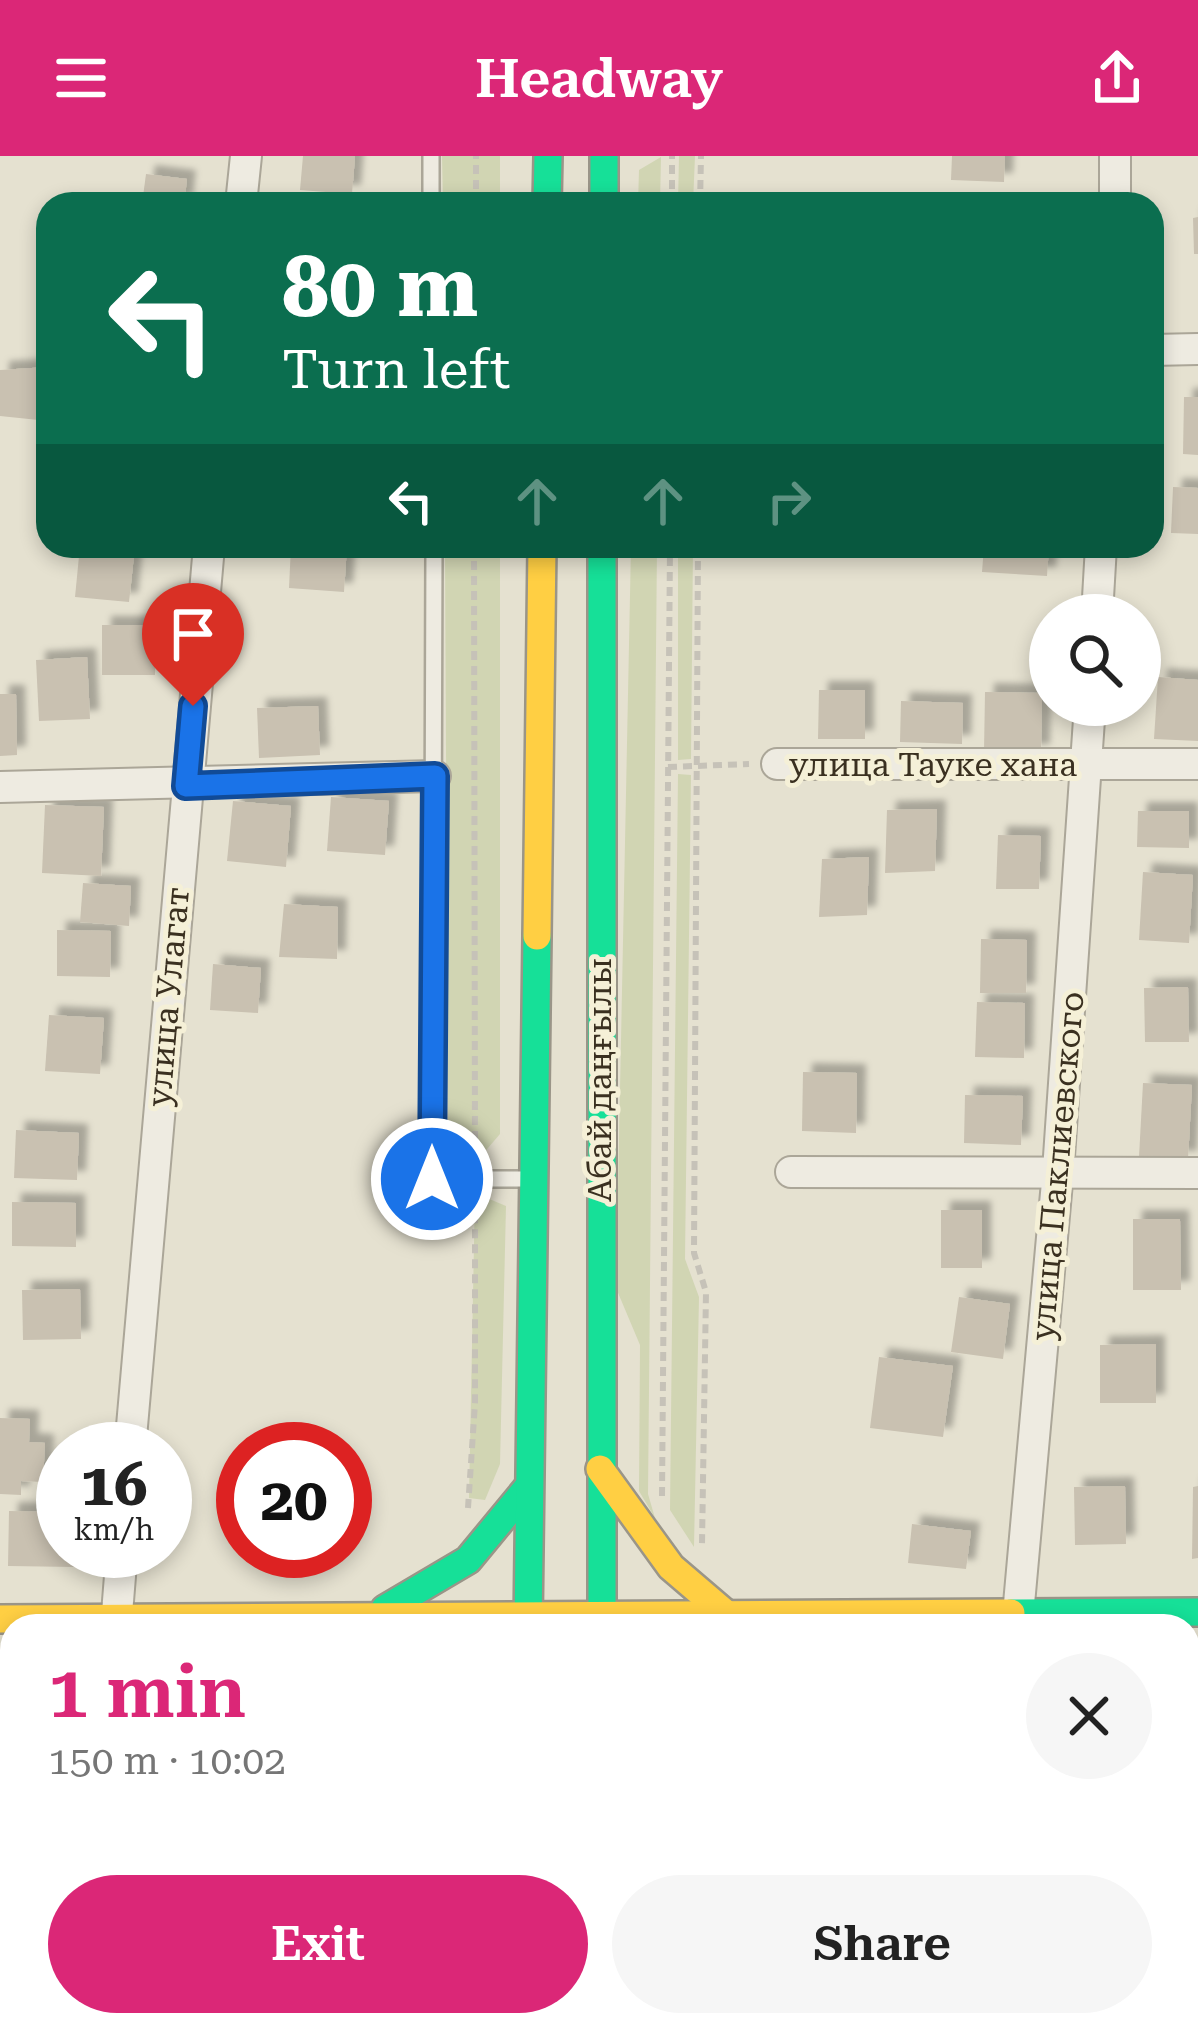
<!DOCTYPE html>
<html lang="en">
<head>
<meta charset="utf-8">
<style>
	body { margin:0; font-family:"Roboto Serif",serif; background:#f6f6f6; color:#222; height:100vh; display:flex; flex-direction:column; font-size:45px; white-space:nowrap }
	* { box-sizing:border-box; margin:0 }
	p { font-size:39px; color:#767676 }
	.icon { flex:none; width:66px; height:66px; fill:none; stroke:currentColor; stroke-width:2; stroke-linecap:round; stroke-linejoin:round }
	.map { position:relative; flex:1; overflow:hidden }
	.side { position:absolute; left:0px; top:1458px; width:1200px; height:423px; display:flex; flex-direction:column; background:#fff; border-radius:36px 36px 0 0; box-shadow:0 6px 18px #0003 }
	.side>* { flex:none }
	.banner { position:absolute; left:36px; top:36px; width:1128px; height:366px; border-radius:36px; box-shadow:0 6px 18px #0003; background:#0b6e4f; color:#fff; overflow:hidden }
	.controls { position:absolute; left:1029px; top:438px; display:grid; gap:24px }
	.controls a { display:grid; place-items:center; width:132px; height:132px; border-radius:50%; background:#fff; box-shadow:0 6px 18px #0003; font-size:60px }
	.speed { position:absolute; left:36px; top:1266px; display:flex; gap:24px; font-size:60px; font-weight:700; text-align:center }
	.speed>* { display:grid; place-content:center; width:156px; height:156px; border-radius:50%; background:#fff; box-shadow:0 6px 18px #0003; line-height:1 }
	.speed small { font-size:30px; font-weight:400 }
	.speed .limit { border:18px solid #d22; background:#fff; color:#111 }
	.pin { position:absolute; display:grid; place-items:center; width:102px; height:102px; color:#fff; margin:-123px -51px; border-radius:50% 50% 50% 0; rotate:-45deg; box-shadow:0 0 12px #0007 }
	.pin .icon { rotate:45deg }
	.me { position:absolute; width:132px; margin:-66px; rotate:0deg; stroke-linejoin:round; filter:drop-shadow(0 0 9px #0008) }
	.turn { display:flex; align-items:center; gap:42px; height:252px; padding:0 48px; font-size:54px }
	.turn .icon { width:156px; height:156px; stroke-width:2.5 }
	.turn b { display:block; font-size:84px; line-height:102px }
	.lanes { display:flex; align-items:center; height:114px; padding:0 48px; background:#0003; justify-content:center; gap:60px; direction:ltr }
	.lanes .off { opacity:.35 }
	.round { display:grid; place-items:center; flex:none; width:126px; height:126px; border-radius:63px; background:#f6f6f6 }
	.head { display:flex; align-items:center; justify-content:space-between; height:204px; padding:0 48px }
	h1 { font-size:72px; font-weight:600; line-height:90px; color:#db2777 }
	.button { display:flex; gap:24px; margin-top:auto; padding:24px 48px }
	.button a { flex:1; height:138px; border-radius:72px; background:#db2777; color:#fff; font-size:48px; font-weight:600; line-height:138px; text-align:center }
	.button a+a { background:#f6f6f6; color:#222 }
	header { display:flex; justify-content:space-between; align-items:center; height:156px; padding:0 48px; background:#db2777; color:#fff; font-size:54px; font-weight:600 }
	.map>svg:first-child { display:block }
	.green { fill:#d1d5b3 }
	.building { fill:#c9c1b1; filter:url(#shadow) }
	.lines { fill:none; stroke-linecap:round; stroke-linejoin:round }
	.lane-casing { stroke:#aba698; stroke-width:20 }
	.street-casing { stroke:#aba698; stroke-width:34 }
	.fast-casing { stroke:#9a9588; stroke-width:32 }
	.slow-casing { stroke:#9a9588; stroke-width:32 }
	.path { stroke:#c6c2b8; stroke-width:6; stroke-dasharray:9 6; stroke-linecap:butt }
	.lane { stroke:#eeebe1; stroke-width:15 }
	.street { stroke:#eeebe1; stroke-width:30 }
	.fast { stroke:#16e098; stroke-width:27 }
	.slow { stroke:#ffcf43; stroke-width:27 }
	.route-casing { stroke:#114b97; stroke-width:30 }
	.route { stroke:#1a73e8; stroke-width:21 }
	.labels { text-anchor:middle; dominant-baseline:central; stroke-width:10; stroke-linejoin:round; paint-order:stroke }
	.street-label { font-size:33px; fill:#3a3020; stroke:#f5f0d7 }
</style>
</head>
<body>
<header><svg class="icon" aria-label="menu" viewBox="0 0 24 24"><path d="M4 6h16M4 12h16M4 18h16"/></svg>Headway<svg class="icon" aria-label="share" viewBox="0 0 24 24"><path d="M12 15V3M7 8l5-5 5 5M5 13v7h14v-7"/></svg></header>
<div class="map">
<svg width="1198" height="1879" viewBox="0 0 1198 1879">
	<defs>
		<filter id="shadow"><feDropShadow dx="9" dy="-9" stdDeviation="3" flood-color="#0004"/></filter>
	</defs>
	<rect width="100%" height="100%" fill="#e5e1d0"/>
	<g class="green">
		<path d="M442 0H500V48H443Z"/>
		<path d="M679 0H695L693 48H678Z"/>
		<path d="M661 1 660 48H638L639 14Z"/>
		<path d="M445 390H500V978L475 1007 448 1003Z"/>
		<path d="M631 390H657L648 1338 655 1362 639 1335 640 1189 616 1132Z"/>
		<path d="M678 390H693L691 603 678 604Z"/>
		<path d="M678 618 691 619 685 1103 699 1141 694 1391 670 1354Z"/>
		<path d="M475 1037 506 1050 500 1308 485 1344 469 1342Z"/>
		<rect x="369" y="1869" width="108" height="10"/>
	</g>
	<g class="building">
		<path d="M303 0H355L352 38 300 34Z"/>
		<path d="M952 0H1005L1004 26 951 24Z"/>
		<path d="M146 18 187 23 184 48H142Z"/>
		<path d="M1198 61V98H1194L1193 62Z"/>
		<path d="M48 211V265L0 260V214Z"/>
		<path d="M1184 241H1198V299L1183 298Z"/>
		<path d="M1173 331 1198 332V378L1171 377Z"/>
		<path d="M80 390H135L129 446 75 441Z"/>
		<path d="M291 390H347L344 436 289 432Z"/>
		<path d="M984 390H1049L1047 420 982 416Z"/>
		<rect x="102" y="469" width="53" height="50"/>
		<path d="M87 501 90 563 39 565 36 504Z"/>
		<path d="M1158 521 1198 524V585L1154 583Z"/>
		<path d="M819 534H865V583H818Z"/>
		<path d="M985 536 1042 537 1041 597 984 596Z"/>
		<path d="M0 538H16L17 599 0 600Z"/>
		<path d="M901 545 963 547 962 588 900 586Z"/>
		<path d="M318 550 320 599 259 602 257 552Z"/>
		<path d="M331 641 389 645 385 699 327 695Z"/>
		<path d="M233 645 291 650 286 711 227 705Z"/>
		<path d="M45 649 104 651 101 720 42 717Z"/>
		<path d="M937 653 935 715 885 717 887 654Z"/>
		<path d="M1138 655H1189V692L1137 691Z"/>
		<path d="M998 679 1041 680 1039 733H996Z"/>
		<path d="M869 701 867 759 819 761 822 703Z"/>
		<path d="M1143 716 1193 719 1189 787 1139 784Z"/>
		<path d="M83 727 131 730 129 770 80 766Z"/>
		<path d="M284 748 338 751 337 803 279 801Z"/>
		<path d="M57 774 111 775 110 821 57 820Z"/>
		<path d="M981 783 1027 784 1026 837H980Z"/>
		<path d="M213 808 261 812 258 857 210 854Z"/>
		<path d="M1188 831 1189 886H1145L1144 832Z"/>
		<path d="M977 846 1025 847 1024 902 975 901Z"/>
		<path d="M49 859 104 862 100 918 45 915Z"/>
		<path d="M803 916 857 917 856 977 802 975Z"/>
		<path d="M1143 927 1192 929 1188 1004 1139 1001Z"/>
		<path d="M965 939 1023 940 1021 989 964 987Z"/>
		<path d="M16 974 79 977 77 1024 14 1022Z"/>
		<path d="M12 1046 76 1047V1091L12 1090Z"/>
		<rect x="941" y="1054" width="41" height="58"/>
		<path d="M1133 1063H1180L1181 1134H1133Z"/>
		<path d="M80 1133 81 1183 23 1184 22 1134Z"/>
		<path d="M959 1141 1010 1148 1003 1203 951 1196Z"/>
		<path d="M1156 1188V1247H1100V1189Z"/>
		<path d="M879 1201 953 1210 943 1281 870 1272Z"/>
		<path d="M0 1262 30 1263 29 1286 45 1287 43 1326 21 1325V1339L0 1338Z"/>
		<path d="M1125 1330 1126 1388 1075 1389 1074 1331Z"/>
		<path d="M1198 1330V1402L1192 1403 1193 1331Z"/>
		<path d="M9 1355 63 1356V1395H75V1411L8 1410Z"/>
		<path d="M912 1368 971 1375 966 1413 908 1407Z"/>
		<path d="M1188 1513H1198L1197 1592H1188Z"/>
		<path d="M0 1716H12V1771L0 1770Z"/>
		<path d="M0 1832 12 1833V1869H54V1879H0Z"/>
	</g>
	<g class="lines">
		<g class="lane-casing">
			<g id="lane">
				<path d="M431 48V0"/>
				<path d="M434 390 432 1023H528"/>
			</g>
		</g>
		<g class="street-casing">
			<g id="street">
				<path d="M1115 0V48"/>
				<path d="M241 48 246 0"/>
				<path d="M1152 194 1198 193"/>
				<path d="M1097 459 1101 390"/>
				<path d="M777 608H1198"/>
				<path d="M0 631 435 620"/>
				<path d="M791 1016 1198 1017"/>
				<path d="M130 1293 209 390"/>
				<path d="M116 1470 122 1395"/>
				<path d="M1017 1470 1058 1015 1090 549"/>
				<path d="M101 1879V1869"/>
				<path d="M981 1879V1869"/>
			</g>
		</g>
		<g class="fast-casing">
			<g id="fast">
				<path d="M604 0V48"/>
				<path d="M547 48 548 0"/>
				<path d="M602 390V1470"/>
				<path d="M385 1453 468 1404 529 1330"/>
				<path d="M1011 1457 1198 1456"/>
				<path d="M528 1470 537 780"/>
				<path d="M517 1869V1879"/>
				<path d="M607 1869V1879"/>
			</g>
		</g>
		<g class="slow-casing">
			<g id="slow">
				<path d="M537 780 542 390"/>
				<path d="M600 1313 671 1411 726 1458"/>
				<path d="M0 1463 1011 1457"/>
			</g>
		</g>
		<g class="path">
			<path d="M476 48V0"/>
			<path d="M672 48V0"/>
			<path d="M700 48 701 0"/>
			<path d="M474 390 475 1004"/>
			<path d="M698 390 694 1097 706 1136 702 1388"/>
			<path d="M668 611 749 608"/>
			<path d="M662 1340 670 390"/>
			<path d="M468 1352 475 1247V1042"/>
			<path d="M686 1869V1879"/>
			<path d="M407 1879 408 1869"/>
			<path d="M443 1879V1869"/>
		</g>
		<use href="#lane" class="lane"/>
		<use href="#street" class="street"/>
		<use href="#fast" class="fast"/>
		<use href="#slow" class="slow"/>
	</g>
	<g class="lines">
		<g class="route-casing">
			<path id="route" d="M193 550 186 630 435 620 432 1023"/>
		</g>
		<use href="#route" class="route"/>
	</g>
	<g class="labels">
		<g class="street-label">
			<text x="933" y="608">улица Тауке хана</text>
			<text transform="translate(168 841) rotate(-85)">улица Улагат</text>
			<text transform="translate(599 924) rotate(-90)">Абай даңғылы</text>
			<text transform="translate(1057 1010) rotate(-85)">улица Паклиевского</text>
		</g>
	</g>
</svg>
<div class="controls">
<a><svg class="icon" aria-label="search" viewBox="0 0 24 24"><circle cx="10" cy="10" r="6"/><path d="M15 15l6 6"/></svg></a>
</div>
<div class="speed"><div>16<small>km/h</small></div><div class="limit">20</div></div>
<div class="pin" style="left:193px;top:550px;background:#d93025"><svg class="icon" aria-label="arrive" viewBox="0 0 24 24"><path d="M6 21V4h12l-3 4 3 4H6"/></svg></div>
<svg class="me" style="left:432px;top:1023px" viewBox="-20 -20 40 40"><circle r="17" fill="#1a73e8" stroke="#fff" stroke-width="3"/><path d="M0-11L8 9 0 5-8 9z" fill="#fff"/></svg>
<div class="banner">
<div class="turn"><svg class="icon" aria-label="left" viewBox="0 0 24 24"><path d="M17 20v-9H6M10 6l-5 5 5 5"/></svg><div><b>80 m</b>Turn left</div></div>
<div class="lanes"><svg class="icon" aria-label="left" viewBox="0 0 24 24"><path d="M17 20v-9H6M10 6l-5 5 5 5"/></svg><svg class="icon off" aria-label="ahead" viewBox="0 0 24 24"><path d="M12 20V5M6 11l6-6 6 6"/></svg><svg class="icon off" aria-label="ahead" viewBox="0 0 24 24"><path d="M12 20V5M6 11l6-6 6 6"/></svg><svg class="icon off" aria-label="right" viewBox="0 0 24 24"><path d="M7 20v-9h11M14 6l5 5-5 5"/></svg></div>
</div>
<section class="side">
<div class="head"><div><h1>1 min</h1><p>150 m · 10:02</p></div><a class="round"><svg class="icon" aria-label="close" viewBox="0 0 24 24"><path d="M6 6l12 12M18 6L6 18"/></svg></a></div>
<div class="button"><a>Exit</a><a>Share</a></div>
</section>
</div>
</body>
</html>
